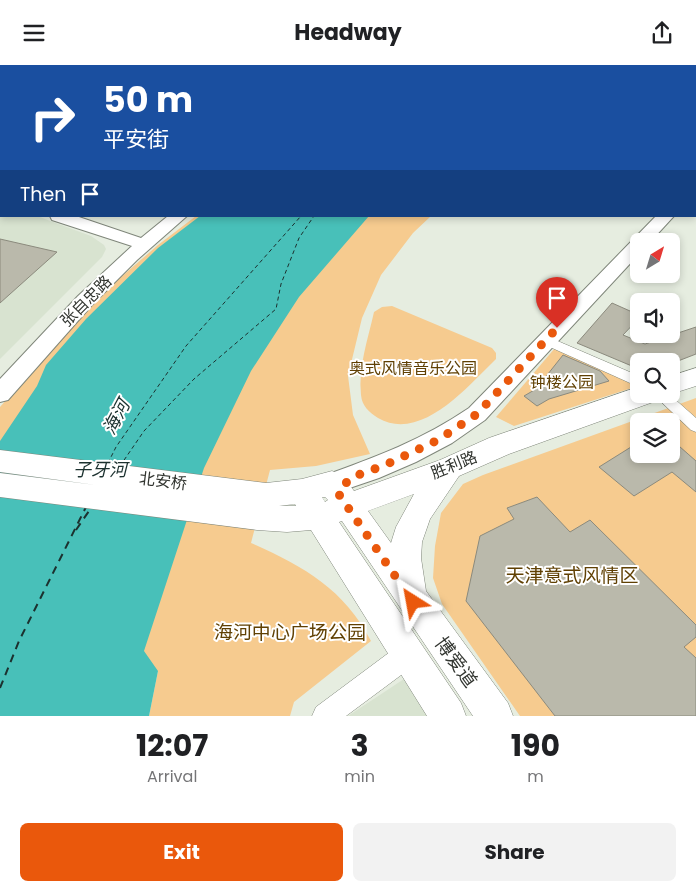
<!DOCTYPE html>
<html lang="en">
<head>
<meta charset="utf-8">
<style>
	body { margin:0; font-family:Poppins,"Noto Sans SC",sans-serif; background:#f2f2f2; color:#202124; height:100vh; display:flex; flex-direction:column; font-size:19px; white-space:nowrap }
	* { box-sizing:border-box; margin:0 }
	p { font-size:16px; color:#757577 }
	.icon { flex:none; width:28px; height:28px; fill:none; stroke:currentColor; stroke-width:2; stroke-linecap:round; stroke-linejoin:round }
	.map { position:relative; height:651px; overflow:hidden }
	.details { display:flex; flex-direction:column; background:#fff; flex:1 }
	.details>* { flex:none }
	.hud { position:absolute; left:0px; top:0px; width:696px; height:152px; box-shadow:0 2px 8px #0003; background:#1a4fa0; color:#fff; overflow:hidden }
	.needle { width:32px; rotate:38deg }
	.fabs { position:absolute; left:630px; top:168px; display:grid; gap:10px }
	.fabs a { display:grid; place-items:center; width:50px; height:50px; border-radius:8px; background:#fff; box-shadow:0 2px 8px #0003; font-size:25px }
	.pin { position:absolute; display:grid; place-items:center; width:42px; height:42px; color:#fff; margin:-51px -21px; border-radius:50% 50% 50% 0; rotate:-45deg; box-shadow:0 0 5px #0007 }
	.pin .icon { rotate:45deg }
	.me { position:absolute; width:55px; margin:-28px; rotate:326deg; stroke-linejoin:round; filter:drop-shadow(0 0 4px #0008) }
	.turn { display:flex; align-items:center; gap:18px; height:105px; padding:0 20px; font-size:22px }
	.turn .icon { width:65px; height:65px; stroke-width:2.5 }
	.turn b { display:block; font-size:35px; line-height:42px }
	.then { display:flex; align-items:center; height:48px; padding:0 20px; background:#0003; gap:10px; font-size:19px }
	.eta { display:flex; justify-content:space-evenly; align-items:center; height:85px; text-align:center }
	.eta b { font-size:30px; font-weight:700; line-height:35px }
	.button { display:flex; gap:10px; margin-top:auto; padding:10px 20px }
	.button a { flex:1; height:58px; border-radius:8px; background:#ea580c; color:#fff; font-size:20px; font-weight:700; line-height:58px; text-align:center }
	.button a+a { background:#f2f2f2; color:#202124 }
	header { display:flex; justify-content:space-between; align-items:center; height:65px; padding:0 20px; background:#fff; font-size:22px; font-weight:700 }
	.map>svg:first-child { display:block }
	.built { fill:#d8e3d0 }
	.green { fill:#f6cb8f; fill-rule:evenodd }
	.water { fill:#48c0b9 }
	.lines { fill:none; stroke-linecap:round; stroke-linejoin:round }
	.ferry-far1 { stroke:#1c312f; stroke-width:1; stroke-dasharray:4 3; stroke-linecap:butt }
	.ferry { stroke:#1c312f; stroke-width:2; stroke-dasharray:8 6; stroke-linecap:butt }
	.building { fill:#bab9ab; stroke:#8b8a7d }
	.pedestrian-casing { stroke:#7f867a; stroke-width:1 }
	.minor-casing { stroke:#7f867a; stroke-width:1 }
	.tertiary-casing { stroke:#7f867a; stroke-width:2 }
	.secondary-casing { stroke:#7f867a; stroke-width:1 }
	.pedestrian { fill:#fff; fill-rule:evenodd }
	.minor { fill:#fff; fill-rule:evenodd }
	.tertiary { fill:#fff; fill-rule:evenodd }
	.secondary { fill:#fff; fill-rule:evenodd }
	.route { stroke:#ea580c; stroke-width:9; stroke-dasharray:0 16.2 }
	.labels { text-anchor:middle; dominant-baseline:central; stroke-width:4; stroke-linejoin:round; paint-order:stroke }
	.street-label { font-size:16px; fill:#323530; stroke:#fff }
	.park-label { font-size:16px; fill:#604003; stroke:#fff }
	.water-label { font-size:18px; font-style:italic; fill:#1c312f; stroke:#fff }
	.near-park-label { font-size:19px; fill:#604003; stroke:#fff }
	.near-street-label { font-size:19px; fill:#323530; stroke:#fff }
</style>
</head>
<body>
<header><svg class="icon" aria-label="menu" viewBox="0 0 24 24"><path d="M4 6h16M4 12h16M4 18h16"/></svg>Headway<svg class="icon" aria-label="share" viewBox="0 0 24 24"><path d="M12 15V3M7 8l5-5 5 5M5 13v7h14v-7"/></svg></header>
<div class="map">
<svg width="696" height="651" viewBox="0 0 696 651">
	<rect width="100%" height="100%" fill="#e6ede0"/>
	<g class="built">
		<path d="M0 147 1 151H37L91 171 104 180 106 184 102 192 0 294Z"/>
		<path d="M404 614 429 651H348Z"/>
	</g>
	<g class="green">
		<path d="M196 151H431L413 168 381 210 362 253 348 311 353 350 370 389 316 401 270 405 251 478C303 501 344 524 371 576L294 637 290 651H149L158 606 0 651V342L90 239 158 180Z"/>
		<path d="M392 241 492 283 496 288V294C468 321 421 378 378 353 369 347 362 341 361 330 358 302 368 274 374 247L382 242Z"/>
		<path d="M555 283 638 321 514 361 496 352Z"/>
		<path d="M696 333V651H520L442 539 433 513 435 481 441 448 463 419 483 410ZM639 356H671V389H639Z"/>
	</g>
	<path class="water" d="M200 151H369L299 232 251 306 204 403 144 586 158 606 149 651H0V376L37 321 46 300 86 254 158 183Z"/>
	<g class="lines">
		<g class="ferry-far1">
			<path d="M525 1 527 0"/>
			<path d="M108 398 116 382 186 281 301 151"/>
			<path d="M120 401 144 366 194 314 276 244 281 219 299 173 314 151"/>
		</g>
		<g class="ferry">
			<path d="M76 465 91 443"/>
			<path d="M0 623 19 576 86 442"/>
		</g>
	</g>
	<g class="building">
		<path d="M0 174 57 187 0 238Z"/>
		<path d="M612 238 639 250V253L623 270 645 279 696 262V289L678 296H639V304L577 278Z"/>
		<path d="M563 290 600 306 609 316 549 334 537 341 524 331 536 324Z"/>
		<path d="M671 374 696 396V427L672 407 634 431 599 402 639 377V389H671Z"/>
		<path d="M537 432 570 467 590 455 696 560V572L684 582 696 593V651H555L466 536 480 471 514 454 507 443Z"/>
	</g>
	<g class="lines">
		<g class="pedestrian-casing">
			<g id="pedestrian">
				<path d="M546 271 639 311V322L541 278 540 275Z"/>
				<path d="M653 329H669L696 353V367L691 365Z"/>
			</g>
		</g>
		<g class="minor-casing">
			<g id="minor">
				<path d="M275 0H288L289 1H276Z"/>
				<rect x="695" y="93" width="1" height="6"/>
				<path d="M407 578 416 581 419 590 416 599 346 651H312L316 642 398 581Z"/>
			</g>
		</g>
		<g class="tertiary-casing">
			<g id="tertiary">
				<path d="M159 0H171L172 1H160Z"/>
				<path d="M695 117H696L695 128Z"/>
				<path d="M50 151H76L141 173 168 151H187L137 195 92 240 8 335 0 337V314L78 231 132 181 52 155Z"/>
				<path d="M656 151H674L651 176H639V189L485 355 452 378 416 397 379 413 332 429 323 425 319 418 323 411C376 392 422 375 469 343Z"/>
			</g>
		</g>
		<g class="secondary-casing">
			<g id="secondary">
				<path d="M307 0H324L325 1H308Z"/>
				<rect x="0" y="8" width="1" height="8"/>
				<rect x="695" y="104" width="1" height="10"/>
				<path d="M696 303V321L671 329H670L671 311Z"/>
				<path d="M638 322 639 329H660L656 336 509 389 459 411 430 454 422 477 421 493 426 526 508 638 513 651H473L342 456 339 457 461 638 466 651H427L311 465 287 467 257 465 0 432V408L96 420 0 407V385L266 418 302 414 332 406 342 410 354 426 440 395 489 373ZM414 429 396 462 391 478 368 446ZM322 432H325L328 435 325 437ZM295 439 296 441H279Z"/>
			</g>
		</g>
		<use href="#pedestrian" class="pedestrian"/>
		<use href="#minor" class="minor"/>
		<use href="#tertiary" class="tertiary"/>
		<use href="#secondary" class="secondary"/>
	</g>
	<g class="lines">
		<path class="route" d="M413 537 338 428 350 413 385 400 438 375 477 349 557 263"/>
	</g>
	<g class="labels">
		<g class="street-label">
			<text transform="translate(86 236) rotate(-45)">张自忠路</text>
			<text transform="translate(454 400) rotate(-22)">胜利路</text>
			<text transform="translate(163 416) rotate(7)">北安桥</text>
		</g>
		<g class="park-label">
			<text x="413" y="303">奥式风情音乐公园</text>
			<text x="562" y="317">钟楼公园</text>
		</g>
		<g class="water-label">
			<text transform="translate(116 352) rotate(-62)">海河</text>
			<text x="100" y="404">子牙河</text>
		</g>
		<g class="near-park-label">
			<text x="572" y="510">天津意式风情区</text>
			<text x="290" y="567">海河中心广场公园</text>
		</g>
		<g class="near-street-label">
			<text transform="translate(456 597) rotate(54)">博爱道</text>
		</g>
	</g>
</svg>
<div class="fabs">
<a><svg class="needle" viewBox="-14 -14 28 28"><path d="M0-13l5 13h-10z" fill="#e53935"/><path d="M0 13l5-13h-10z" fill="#757577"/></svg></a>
<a><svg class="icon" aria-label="sound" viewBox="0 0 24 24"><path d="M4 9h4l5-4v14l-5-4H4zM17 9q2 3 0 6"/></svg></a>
<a><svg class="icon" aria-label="search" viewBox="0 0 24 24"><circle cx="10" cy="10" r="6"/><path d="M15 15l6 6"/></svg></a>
<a><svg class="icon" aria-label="layers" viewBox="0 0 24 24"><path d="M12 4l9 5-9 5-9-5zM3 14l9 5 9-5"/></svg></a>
</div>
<div class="pin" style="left:557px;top:263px;background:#d93025"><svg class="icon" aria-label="arrive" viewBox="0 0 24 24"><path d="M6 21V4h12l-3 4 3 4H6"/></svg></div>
<svg class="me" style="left:413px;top:537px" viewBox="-20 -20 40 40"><path d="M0-17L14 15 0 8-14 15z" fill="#ea580c" stroke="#fff" stroke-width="4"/></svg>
<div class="hud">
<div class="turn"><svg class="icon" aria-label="right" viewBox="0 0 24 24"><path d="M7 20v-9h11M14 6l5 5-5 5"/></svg><div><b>50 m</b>平安街</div></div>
<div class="then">Then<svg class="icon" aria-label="arrive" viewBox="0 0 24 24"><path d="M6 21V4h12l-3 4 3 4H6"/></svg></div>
</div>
</div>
<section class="details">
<div class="eta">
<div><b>12:07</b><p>Arrival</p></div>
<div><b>3</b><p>min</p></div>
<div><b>190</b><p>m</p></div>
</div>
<div class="button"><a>Exit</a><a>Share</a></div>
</section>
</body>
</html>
